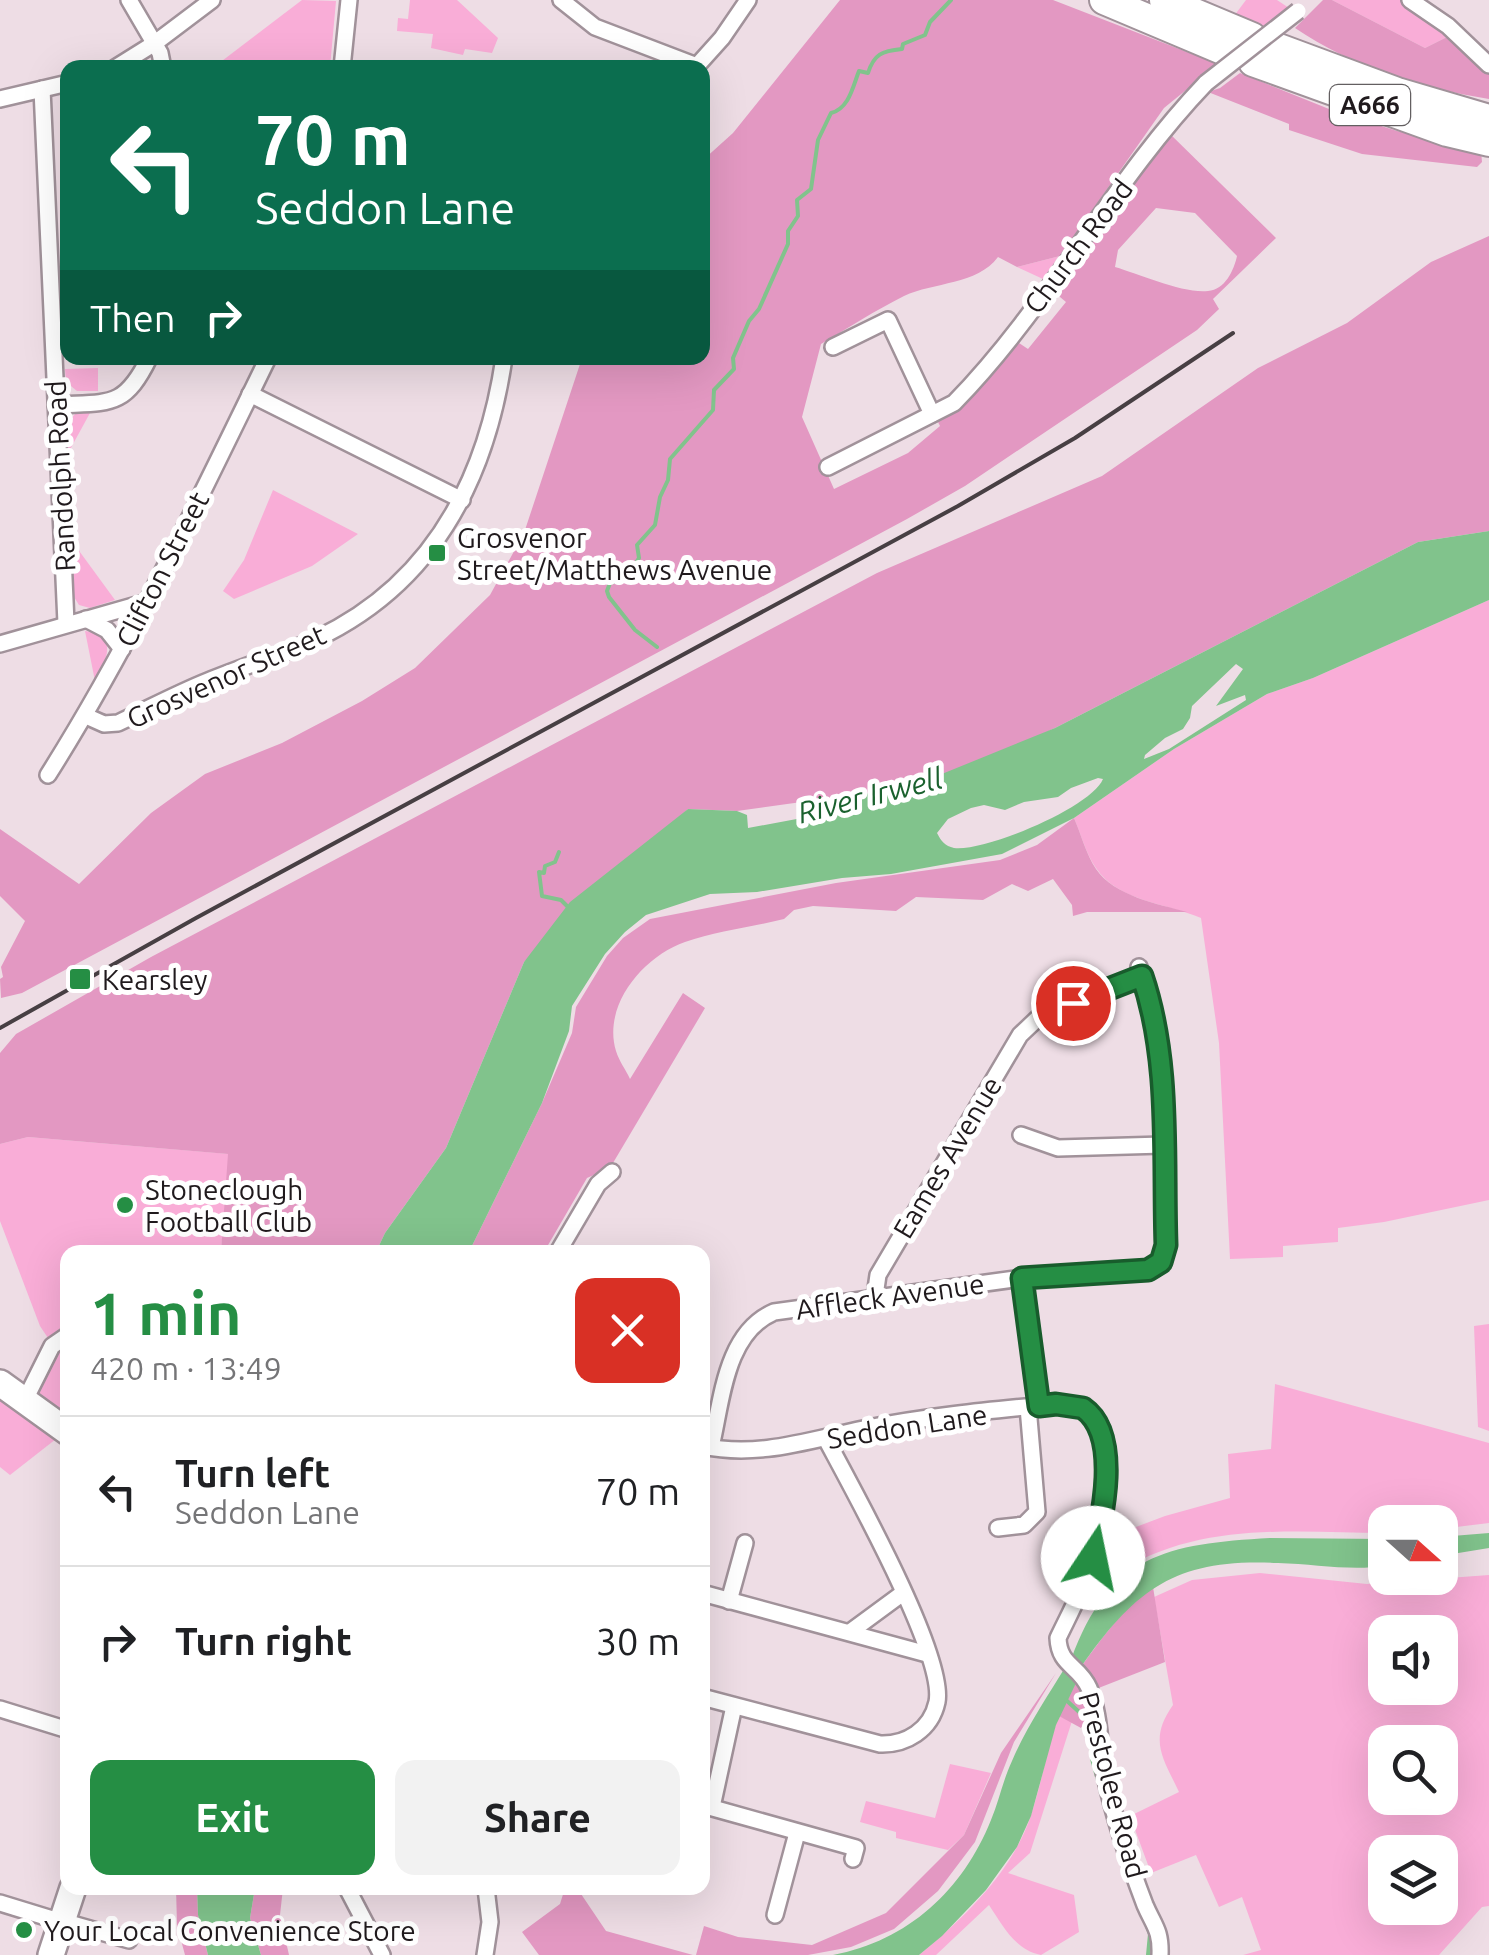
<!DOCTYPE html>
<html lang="en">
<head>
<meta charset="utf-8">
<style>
	body { margin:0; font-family:Ubuntu,sans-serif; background:#f2f2f2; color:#202124; height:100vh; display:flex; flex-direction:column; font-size:38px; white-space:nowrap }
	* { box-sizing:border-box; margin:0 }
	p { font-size:32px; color:#757577 }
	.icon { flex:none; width:55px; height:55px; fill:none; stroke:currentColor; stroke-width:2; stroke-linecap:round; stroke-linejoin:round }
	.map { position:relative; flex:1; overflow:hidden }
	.drawer { position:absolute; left:60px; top:1245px; width:650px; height:650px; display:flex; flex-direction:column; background:#fff; border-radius:20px; box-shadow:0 10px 40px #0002 }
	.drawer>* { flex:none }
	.hud { position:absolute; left:60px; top:60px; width:650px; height:305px; border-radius:20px; box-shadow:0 10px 40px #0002; background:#0b6e4f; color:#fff; overflow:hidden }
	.needle { width:65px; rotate:111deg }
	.tools { position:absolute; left:1368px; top:1505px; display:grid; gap:20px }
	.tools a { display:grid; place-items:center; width:90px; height:90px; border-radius:20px; background:#fff; box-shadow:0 10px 40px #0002; font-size:50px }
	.pin { position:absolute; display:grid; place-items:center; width:85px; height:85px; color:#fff; margin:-42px; border:5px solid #fff; border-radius:50%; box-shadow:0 2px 10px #0007 }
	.me { position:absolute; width:110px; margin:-55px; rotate:11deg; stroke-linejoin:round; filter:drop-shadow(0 0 8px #0008) }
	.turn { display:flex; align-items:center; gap:35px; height:210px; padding:0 30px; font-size:45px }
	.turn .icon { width:130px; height:130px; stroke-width:2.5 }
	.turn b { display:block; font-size:70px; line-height:85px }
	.then { display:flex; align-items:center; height:95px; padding:0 30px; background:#0003; gap:20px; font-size:38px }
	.round { display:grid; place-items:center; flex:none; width:105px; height:105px; border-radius:20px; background:#f2f2f2 }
	.head { display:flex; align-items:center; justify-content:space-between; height:170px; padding:0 30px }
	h1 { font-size:60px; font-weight:700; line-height:75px; color:#258e44 }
	.cta { display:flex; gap:20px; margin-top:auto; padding:20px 30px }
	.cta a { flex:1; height:115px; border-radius:20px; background:#258e44; color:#fff; font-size:40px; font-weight:700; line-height:115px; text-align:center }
	.cta a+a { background:#f2f2f2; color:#202124 }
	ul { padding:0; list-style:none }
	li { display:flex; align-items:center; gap:30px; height:150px; padding:0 30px; border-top:2px solid #e0e0e0 }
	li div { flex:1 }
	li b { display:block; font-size:38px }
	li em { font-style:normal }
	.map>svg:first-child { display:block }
	.green { fill:#f9add7; fill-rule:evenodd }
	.forest { fill:#e398c2; fill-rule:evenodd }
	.water { fill:#81c38c; fill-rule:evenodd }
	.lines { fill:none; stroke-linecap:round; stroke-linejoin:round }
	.stream { stroke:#81c38c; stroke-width:4 }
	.street-casing { stroke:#a1929a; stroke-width:20 }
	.primary-casing { stroke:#a1929a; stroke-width:30 }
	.highway-casing { stroke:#a1929a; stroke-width:32 }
	.street { stroke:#fff; stroke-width:15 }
	.primary { stroke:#fff; stroke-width:25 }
	.highway { stroke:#fff; stroke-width:28 }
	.rail { stroke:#473f43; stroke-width:4 }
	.street-bridge-casing { stroke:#a1929a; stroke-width:20; stroke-linecap:butt }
	.street-bridge { stroke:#fff; stroke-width:15 }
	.route-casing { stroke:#185c2c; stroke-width:25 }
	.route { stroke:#258e44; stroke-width:18 }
	.poi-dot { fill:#258e44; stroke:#fff; stroke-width:4 }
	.labels { text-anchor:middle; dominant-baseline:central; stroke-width:10; stroke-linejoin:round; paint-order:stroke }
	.shield { fill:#fff; stroke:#635f61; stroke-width:2.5 }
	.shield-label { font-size:25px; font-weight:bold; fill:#201a1d }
	.street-label { font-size:28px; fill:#201a1d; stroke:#fff }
	.poi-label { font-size:28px; fill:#201a1d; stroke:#fff; text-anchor:start }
	.water-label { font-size:30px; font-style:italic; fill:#1a612e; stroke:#fff }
</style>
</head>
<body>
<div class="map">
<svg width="1489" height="1955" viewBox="0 0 1489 1955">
	<rect width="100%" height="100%" fill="#eedde5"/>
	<g class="green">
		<path d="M302 0 336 1 330 67H214Z"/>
		<path d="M410 0H457L498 38 492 53 465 49 463 55 431 48 433 34 397 31 398 18 408 19Z"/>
		<path d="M1246 0H1277L1289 8 1264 28 1234 16Z"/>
		<path d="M1332 0H1400L1449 36 1425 48Z"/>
		<path d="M1060 256 1043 279 1017 267Z"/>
		<path d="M98 368V391H77L66 382 65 369Z"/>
		<path d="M76 413H90L67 455V423Z"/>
		<path d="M273 490 358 534 312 566 234 599 223 591 244 560Z"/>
		<path d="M72 548H77L115 600 90 608 79 605 74 597Z"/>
		<path d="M1489 600V1200L1384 1222 1338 1228V1242L1283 1246V1257L1230 1259 1219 1043 1201 918C1169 904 1117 901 1096 868 1086 854 1081 834 1074 818L1174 749 1267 694 1313 678Z"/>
		<path d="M85 631C120 637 106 660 95 681Z"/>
		<path d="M28 1137 229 1154 221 1252H68L67 1425 35 1403 58 1353 40 1326 0 1221V1144Z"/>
		<path d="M1489 1324V1431L1478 1427 1474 1326Z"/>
		<path d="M1275 1384 1489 1443V1523L1440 1529V1522H1385V1533C1291 1532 1194 1521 1113 1576 1096 1561 1104 1546 1108 1527L1128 1530 1165 1516 1230 1498 1228 1454 1271 1449Z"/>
		<path d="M0 1398 56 1439 10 1475 0 1467Z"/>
		<path d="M1260 1573 1367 1584 1489 1575V1906L1482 1907 1439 1955H1243L1261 1950 1242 1897 1219 1907 1196 1855 1151 1873 1130 1816 1179 1792C1163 1758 1148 1740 1173 1705L1154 1597 1192 1580ZM1385 1632H1440V1688H1385ZM1385 1742H1440V1798H1385ZM1385 1852H1440V1908H1385Z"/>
		<path d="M1059 1716 1072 1721 1030 1853 1008 1873 1074 1895 1079 1932 1041 1955C1015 1950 1003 1926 989 1905L936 1955H919C963 1919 1013 1871 1031 1815 1042 1782 1047 1748 1059 1716Z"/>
		<path d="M950 1764 991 1773 964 1835 948 1850 896 1838V1832L860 1822 866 1801 935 1818Z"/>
	</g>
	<g class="forest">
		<path d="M840 0H1053L1218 64 1164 108 1060 256 1017 267 998 257C977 285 934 282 904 296 876 310 848 328 821 344L802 417 834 489 908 453 940 426 936 418C972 404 992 370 1016 341L1028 349 1066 302 1054 292 1168 132 1276 238 1213 299 1219 309 1197 330 965 486 907 519 22 993 1 998 0 979 3 977 1 967 25 921 0 896V829L79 884 151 813 205 774 282 743 362 701 415 668 490 595 524 533 582 358H702L703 160 733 133ZM1156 208 1195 213 1237 256C1234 270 1225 290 1208 291 1184 294 1139 274 1115 267L1118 250Z"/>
		<path d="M1323 0H1332L1425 48 1449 36 1489 72V99C1422 88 1352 67 1295 28Z"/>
		<path d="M1240 73 1334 111 1397 131 1481 151 1482 162 1477 167 1362 154 1289 130V124L1208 92 1220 88Z"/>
		<path d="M1489 236V531L1418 542 1055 728 938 783 737 811 688 809 524 962 446 1148 385 1233 376 1252H221L228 1154 28 1137 0 1144V1053L16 1034 151 957 877 573 1102 476 1258 368 1347 323 1431 262Z"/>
		<path d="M1074 818C1081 834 1086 854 1096 869 1114 896 1158 904 1187 912H1087L1073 916 1072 905 1053 879 1028 891 1012 884 983 900 916 897 896 911 813 906 794 910 784 919C752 927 716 931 685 942 644 956 602 1005 616 1051 619 1061 626 1070 630 1079L683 993 705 1008 610 1168 587 1178 544 1252H511L502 1247 499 1252H469L542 1103 572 1033 576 1007 607 956 623 938 650 919 836 883 1000 860 1037 845Z"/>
		<path d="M1153 1587 1165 1662 1096 1689 1081 1667C1102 1638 1123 1608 1153 1587Z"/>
		<path d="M1056 1673 1014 1742 975 1842 938 1891 894 1929 851 1947 808 1955H696L704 1926 738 1937 812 1945 886 1913 964 1835 1001 1753Z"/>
		<path d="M1078 1679 1090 1712 1081 1728 1059 1716Z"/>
		<path d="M176 1888H197L198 1915 208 1955H185L177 1925Z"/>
		<path d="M255 1888H283L280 1915 289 1955H261L250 1918Z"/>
		<path d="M565 1888H577L606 1931 693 1955H539L522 1932 560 1904Z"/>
	</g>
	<g class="water">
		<path d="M1489 531V600L1313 678 1267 694 1174 749 1074 818 1002 854 891 874 842 878 757 892 710 894 646 915 625 932 605 954 572 1006 569 1031 542 1103 469 1252H376L385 1233 446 1148 524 962 570 902 688 809 737 811 747 815 748 828 802 818 831 802 932 778 1055 728 1418 542ZM1236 664 1243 669 1216 706 1245 695 1246 700 1169 749 1144 759 1145 755 1165 738 1183 729 1190 718 1192 706ZM1098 778 1103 779C1092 807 985 852 954 848 945 846 941 841 937 833L948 819 971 808 984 805 1005 810 1024 802 1058 797 1071 788Z"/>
		<path d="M1489 1533V1548L1440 1556V1537Z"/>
		<path d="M1270 1538 1385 1539V1566C1349 1571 1315 1564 1278 1563 1177 1558 1137 1587 1081 1667L1071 1660C1109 1554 1167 1544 1270 1538Z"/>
		<path d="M1066 1666 1078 1679 1056 1725 1031 1816 1017 1847 986 1890 942 1936 919 1955H833C908 1941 963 1890 991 1820 999 1801 1003 1780 1012 1761 1026 1728 1047 1697 1066 1666Z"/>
		<path d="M197 1888H255L250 1918 261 1955H208L198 1915Z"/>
	</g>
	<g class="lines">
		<g class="stream">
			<path d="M657 647 635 630 609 597 607 591 610 583 626 578 639 558 637 545 655 525 660 497 668 480 670 459 713 410 714 390 734 369 733 358 749 321 759 309 788 244V231L798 216 797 200 811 189 818 140 831 113C849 109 853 86 859 71L868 73C874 54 882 51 902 49L903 44 925 35 930 22 951 0"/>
			<path d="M559 852 555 862 545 866 544 873 539 872 542 896 561 900 567 906"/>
			<path d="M1066 1700 1089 1721 1092 1759 1099 1784"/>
			<path d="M1145 1921 1150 1934 1148 1955"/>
		</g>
		<g class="street-casing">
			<g id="street">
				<path d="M129 0 160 53 163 68"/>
				<path d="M561 0 595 27 697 66"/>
				<path d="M1410 0 1448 26 1489 65"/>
				<path d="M115 68 155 43 212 0"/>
				<path d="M342 68 349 0"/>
				<path d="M695 68 722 38 748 0"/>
				<path d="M42 89 66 623"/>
				<path d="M0 99 68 83"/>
				<path d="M833 347 888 320 932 414"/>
				<path d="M250 394 462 500"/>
				<path d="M56 405C109 402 124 409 149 358"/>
				<path d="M828 467 954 403C1049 306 1112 181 1206 83"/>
				<path d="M86 619 107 630 122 649"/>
				<path d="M0 644 147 602"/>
				<path d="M86 716 104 724 118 723C148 709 178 693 208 681 244 666 281 655 316 639 433 584 486 480 504 358"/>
				<path d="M48 775C132 642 199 499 268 358"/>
				<path d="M1021 1135 1058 1148 1163 1145"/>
				<path d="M558 1252 598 1184 612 1172"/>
				<path d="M1022 1278 1039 1405"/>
				<path d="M875 1296 878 1275 1020 1035 1039 1017 1141 976"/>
				<path d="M24 1402 52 1346 68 1335"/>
				<path d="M702 1446C759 1458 809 1440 863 1429 926 1416 993 1410 1056 1404 1066 1405 1079 1405 1087 1410 1121 1433 1101 1533 1090 1567 1082 1591 1069 1615 1058 1638 1059 1666 1079 1665 1089 1688 1100 1714 1099 1744 1104 1771 1113 1815 1129 1863 1145 1905 1154 1926 1161 1930 1160 1955"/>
				<path d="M711 1447C722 1401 725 1333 774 1312L1022 1278 1147 1269 1161 1261 1167 1245 1160 1052 1151 1005 1139 967"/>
				<path d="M998 1528 1024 1525 1037 1512 1028 1407"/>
				<path d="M702 1593 927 1654"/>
				<path d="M729 1601 745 1543"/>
				<path d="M850 1632 903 1593"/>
				<path d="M702 1697 880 1744C906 1745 931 1730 937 1702 946 1656 851 1486 826 1439"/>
				<path d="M0 1709 68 1730"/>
				<path d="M702 1805 856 1848 853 1859"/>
				<path d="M712 1807 734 1706"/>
				<path d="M347 1888 382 1955"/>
				<path d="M0 1903 62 1922"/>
				<path d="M775 1915 797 1833"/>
				<path d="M62 1921 129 1940"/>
				<path d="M485 1955 490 1922 486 1888"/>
			</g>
		</g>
		<g class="primary-casing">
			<g id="primary">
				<path d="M0 1383 68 1432"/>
				<path d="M51 1955 73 1888"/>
			</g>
		</g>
		<g class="highway-casing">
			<g id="highway">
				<path d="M1104 0 1232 54"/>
				<path d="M1164 0 1252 37"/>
				<path d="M1273 46 1397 92 1489 119"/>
				<path d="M1253 62 1447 132 1489 142"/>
			</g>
		</g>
		<use href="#street" class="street"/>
		<use href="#primary" class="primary"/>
		<use href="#highway" class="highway"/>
		<path class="rail" d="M0 1028 196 918 958 506 1075 438 1233 333"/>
		<g class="street-bridge-casing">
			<path id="street-bridge" d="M1206 83 1298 11"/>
		</g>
		<use href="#street-bridge" class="street-bridge"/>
	</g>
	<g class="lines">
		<g class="route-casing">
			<path id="route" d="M1073 1003 1142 976C1171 1061 1163 1156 1166 1245L1161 1262 1148 1270 1022 1278 1039 1406 1056 1404 1083 1408C1122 1435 1102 1519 1093 1558"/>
		</g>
		<use href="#route" class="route"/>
	</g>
	<g class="poi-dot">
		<rect x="427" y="543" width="20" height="20" rx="5"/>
		<rect x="68" y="967" width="24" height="24" rx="5"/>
		<circle cx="125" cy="1205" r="10"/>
		<circle cx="24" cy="1930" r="10"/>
	</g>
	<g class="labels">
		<rect class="shield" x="1330" y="85" width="80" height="40" rx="8"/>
		<g class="shield-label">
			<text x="1370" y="105">A666</text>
		</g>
		<g class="street-label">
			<text transform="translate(1078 246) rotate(-53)">Church Road</text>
			<text transform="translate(60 476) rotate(-93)">Randolph Road</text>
			<text transform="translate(162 569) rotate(-63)">Clifton Street</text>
			<text transform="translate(226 676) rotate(-24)">Grosvenor Street</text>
			<text transform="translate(947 1157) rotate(-59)">Eames Avenue</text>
			<text transform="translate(890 1296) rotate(-8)">Affleck Avenue</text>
			<text transform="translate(907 1426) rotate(-9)">Seddon Lane</text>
			<text transform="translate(1113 1785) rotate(75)">Prestolee Road</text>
		</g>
		<g class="poi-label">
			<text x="457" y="537">Grosvenor<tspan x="457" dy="32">Street/Matthews Avenue</tspan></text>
			<text x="102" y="979">Kearsley</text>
			<text x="145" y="1189">Stoneclough<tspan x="145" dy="32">Football Club</tspan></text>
			<text x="44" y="1930">Your Local Convenience Store</text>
		</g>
		<g class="water-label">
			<text transform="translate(870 795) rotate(-14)">River Irwell</text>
		</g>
	</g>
</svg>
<div class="tools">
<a><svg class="needle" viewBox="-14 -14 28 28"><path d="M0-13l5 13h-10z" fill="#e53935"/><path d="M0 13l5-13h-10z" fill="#757577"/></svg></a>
<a><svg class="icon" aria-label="sound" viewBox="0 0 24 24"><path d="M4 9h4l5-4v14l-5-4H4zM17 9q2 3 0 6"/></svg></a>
<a><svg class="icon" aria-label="search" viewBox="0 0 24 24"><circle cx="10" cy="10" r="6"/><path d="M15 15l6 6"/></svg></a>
<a><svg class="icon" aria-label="layers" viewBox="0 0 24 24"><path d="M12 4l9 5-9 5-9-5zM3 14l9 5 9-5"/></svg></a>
</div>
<div class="pin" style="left:1073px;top:1003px;background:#d93025"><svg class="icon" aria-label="arrive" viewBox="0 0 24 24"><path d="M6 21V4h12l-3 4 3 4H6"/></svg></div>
<svg class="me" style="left:1093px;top:1558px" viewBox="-20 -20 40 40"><circle r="19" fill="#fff"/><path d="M0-13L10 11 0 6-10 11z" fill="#258e44"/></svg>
<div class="hud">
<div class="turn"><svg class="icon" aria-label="left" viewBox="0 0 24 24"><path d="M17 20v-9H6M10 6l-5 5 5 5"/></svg><div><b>70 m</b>Seddon Lane</div></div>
<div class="then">Then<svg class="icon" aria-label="right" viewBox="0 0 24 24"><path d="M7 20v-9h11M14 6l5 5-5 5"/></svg></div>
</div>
<section class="drawer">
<div class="head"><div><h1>1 min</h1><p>420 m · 13:49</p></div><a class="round" style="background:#d93025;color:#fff"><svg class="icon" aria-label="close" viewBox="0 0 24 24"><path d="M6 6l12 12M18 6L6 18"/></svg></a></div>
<ul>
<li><svg class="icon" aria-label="left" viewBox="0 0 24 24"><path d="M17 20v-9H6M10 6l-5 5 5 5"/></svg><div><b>Turn left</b><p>Seddon Lane</p></div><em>70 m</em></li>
<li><svg class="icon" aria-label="right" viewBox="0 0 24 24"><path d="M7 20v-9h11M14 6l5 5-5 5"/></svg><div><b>Turn right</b></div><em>30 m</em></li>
</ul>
<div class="cta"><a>Exit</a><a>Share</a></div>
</section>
</div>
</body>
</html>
